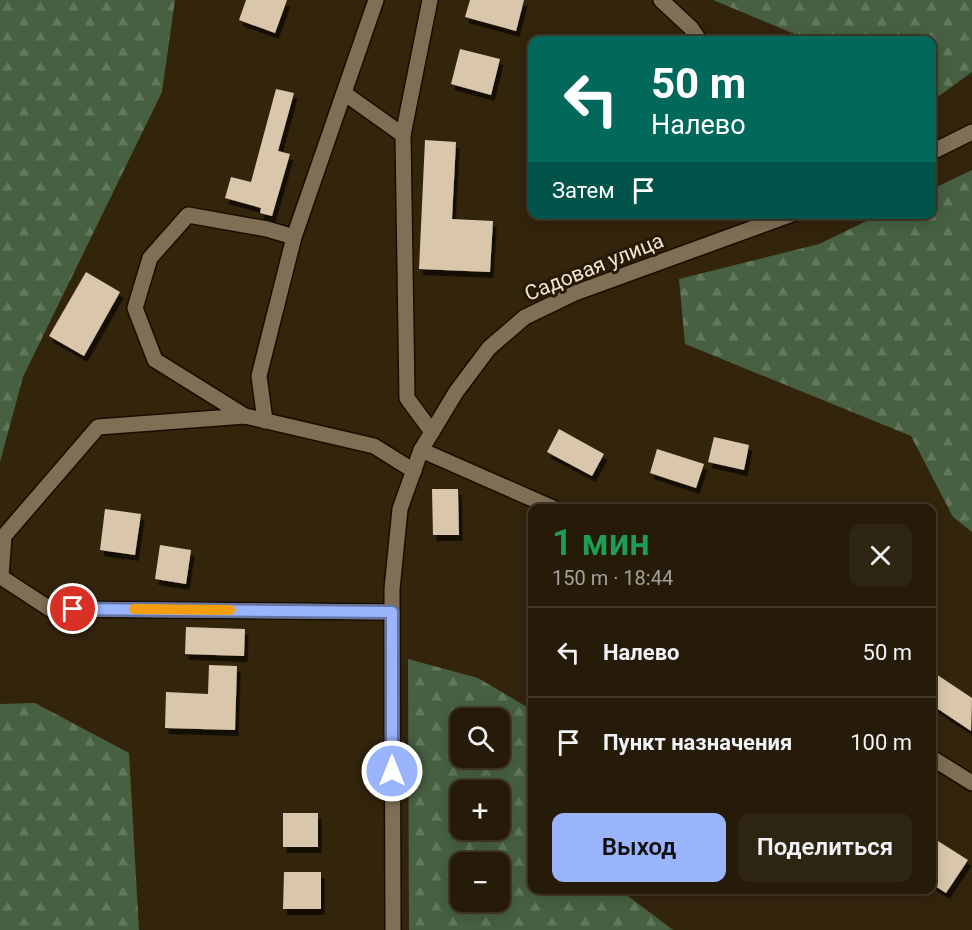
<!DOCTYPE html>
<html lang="ru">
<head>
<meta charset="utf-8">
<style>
	body { margin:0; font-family:Roboto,sans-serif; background:#2e2412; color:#f1f3f6; height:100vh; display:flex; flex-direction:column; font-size:22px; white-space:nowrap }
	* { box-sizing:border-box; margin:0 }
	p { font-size:20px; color:#a4a19c }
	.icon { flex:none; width:33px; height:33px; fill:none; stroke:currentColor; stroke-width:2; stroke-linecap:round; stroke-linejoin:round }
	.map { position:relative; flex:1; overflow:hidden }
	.sheet { position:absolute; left:528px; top:504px; width:408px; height:390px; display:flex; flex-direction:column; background:#261b09; border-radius:12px; box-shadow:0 3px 15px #0003,0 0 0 2px #42392a }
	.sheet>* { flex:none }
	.hud { position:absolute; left:528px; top:36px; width:408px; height:183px; border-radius:12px; box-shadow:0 3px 15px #0003,0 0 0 2px #42392a; background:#00695c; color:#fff; overflow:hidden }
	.buttons { position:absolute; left:450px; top:708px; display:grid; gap:12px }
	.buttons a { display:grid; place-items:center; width:60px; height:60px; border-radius:12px; background:#261b09; box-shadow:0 3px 15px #0003,0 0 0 2px #42392a; font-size:30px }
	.pin { position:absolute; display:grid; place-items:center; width:51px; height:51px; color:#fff; margin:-26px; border:3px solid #fff; border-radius:50%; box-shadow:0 2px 6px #0007 }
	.me { position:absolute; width:66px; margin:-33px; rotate:0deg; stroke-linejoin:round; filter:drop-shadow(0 0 4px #0008) }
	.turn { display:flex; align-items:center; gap:21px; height:126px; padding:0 24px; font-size:27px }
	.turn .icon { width:78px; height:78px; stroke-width:2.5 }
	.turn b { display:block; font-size:42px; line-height:51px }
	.then { display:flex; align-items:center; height:57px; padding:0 24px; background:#0003; gap:12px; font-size:22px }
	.round { display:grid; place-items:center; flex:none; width:63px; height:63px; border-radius:12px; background:#2e2412 }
	.overview { display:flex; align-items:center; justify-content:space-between; height:102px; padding:0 24px }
	h1 { font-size:36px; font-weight:600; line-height:45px; color:#1e9e55 }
	.cta { display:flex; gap:12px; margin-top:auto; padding:12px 24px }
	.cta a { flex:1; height:69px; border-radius:12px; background:#9ab5fd; color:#111; font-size:24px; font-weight:600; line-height:69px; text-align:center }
	.cta a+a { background:#2e2412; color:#f1f3f6 }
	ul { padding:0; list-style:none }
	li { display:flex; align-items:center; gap:18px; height:90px; padding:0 24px; border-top:2px solid #42392a }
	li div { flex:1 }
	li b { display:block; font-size:22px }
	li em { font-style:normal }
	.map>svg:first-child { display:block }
	.forest { fill:url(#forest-firs); fill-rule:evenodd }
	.building { fill:#dac7ab; filter:url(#shadow) }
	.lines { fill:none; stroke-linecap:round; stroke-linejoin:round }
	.minor-casing { stroke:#1a0d00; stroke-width:18 }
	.minor { stroke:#806f55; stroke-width:15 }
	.route-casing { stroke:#6476a4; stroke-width:15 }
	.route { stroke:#9ab5fd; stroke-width:10 }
	.slow { stroke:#f59e0b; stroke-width:10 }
	.labels { text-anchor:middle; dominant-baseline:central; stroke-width:6; stroke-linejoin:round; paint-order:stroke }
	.street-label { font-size:21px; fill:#eee5d7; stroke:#281a03 }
</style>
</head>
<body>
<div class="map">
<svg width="972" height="930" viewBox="0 0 972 930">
	<defs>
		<pattern id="forest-firs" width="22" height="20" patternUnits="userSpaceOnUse" patternTransform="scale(1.5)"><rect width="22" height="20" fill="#476041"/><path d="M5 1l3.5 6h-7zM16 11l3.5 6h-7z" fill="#62775c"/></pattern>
		<filter id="shadow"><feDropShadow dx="3.5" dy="6" stdDeviation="0" flood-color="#0009"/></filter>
	</defs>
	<rect width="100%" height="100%" fill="#33240c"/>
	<g class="forest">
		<path d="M0 0H175L162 92 23 377 0 462Z"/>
		<path d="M713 0H972V72L939 96 932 92V40H809Z"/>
		<path d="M972 170V532L953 517 911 436 685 344 679 279 819 244 879 215 932 214V189Z"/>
		<path d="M408 659 478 678 532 710V758L529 767 532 776V890H620L673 930H409ZM500 718V758H460V718ZM460 790H500V830H460ZM460 862H500V902H460Z"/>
		<path d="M35 703 129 753 139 930H0V704Z"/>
	</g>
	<g class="building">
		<path d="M246 0H287L275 33 239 20Z"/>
		<path d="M470 0H524L516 31 465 17Z"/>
		<path d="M460 49 500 59 491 95 451 84Z"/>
		<path d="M276 89 294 93 278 151 290 154 272 216 260 213 261 208 225 198 231 177 251 182Z"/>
		<path d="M425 140 456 142 452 219 493 221 490 272 419 269Z"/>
		<path d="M86 272 120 292 84 356 49 336Z"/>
		<path d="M559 429 604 454 592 476 547 452Z"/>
		<path d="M714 437 749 445 744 470 708 462Z"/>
		<path d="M657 449 704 464 696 488 650 473Z"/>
		<path d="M432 489H458L459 535H433Z"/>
		<path d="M105 509 141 514 135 555 100 550Z"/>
		<path d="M160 545 191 550 186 584 155 579Z"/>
		<path d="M186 627 245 629 244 656 185 654Z"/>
		<path d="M209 665 237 666 235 730 165 728 166 692 208 694Z"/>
		<path d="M933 672 972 698 971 731 932 705Z"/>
		<rect x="283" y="813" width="35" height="34"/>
		<path d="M938 841 968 860 946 893 932 884V851Z"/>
		<path d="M284 872H321V909H283Z"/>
	</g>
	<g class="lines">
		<g class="minor-casing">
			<g id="minor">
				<path d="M430 0 403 135 407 398 432 432"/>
				<path d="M661 0 691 28 699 40"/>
				<path d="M344 93 403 135"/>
				<path d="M932 152 972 132"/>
				<path d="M245 416 155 360 135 308 150 258 188 215 267 229 294 237"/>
				<path d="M265 421 259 376 294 237 376 0"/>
				<path d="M421 450 553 508"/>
				<path d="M392 612 50 609 1 577 4 536 98 427 245 416 374 446 414 471"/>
				<path d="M932 758 972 783"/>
				<path d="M393 930 392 589 400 509 421 450 456 392 489 348 525 317 575 293 792 214"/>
			</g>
		</g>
		<use href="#minor" class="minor"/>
	</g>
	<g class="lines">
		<g class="route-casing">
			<path id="route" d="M73 609 392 612V771"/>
		</g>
		<use href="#route" class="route"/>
		<path class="slow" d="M134 609 230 610"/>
	</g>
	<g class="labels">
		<g class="street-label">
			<text transform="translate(594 267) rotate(-22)">Садовая улица</text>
		</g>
	</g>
</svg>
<div class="buttons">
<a><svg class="icon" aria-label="search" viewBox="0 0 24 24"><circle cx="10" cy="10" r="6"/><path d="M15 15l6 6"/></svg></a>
<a>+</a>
<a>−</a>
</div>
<div class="pin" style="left:73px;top:609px;background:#d93025"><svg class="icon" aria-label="arrive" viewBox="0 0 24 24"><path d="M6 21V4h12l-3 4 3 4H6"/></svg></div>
<svg class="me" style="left:392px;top:771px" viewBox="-20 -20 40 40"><circle r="17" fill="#9ab5fd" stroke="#fff" stroke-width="3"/><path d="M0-11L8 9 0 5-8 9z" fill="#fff"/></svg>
<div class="hud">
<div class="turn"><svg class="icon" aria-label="left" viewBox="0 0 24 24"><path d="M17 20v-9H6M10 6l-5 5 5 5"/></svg><div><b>50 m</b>Налево</div></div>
<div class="then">Затем<svg class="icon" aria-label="arrive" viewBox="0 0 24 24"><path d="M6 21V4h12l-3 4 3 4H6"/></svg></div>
</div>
<section class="sheet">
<div class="overview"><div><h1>1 мин</h1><p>150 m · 18:44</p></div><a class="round"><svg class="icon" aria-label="close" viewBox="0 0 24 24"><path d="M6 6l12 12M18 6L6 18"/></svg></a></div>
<ul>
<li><svg class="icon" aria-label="left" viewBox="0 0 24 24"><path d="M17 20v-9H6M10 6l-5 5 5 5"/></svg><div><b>Налево</b></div><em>50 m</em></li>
<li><svg class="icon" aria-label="arrive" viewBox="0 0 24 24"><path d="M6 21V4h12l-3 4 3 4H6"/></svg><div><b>Пункт назначения</b></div><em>100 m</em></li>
</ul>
<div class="cta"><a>Выход</a><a>Поделиться</a></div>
</section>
</div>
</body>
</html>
